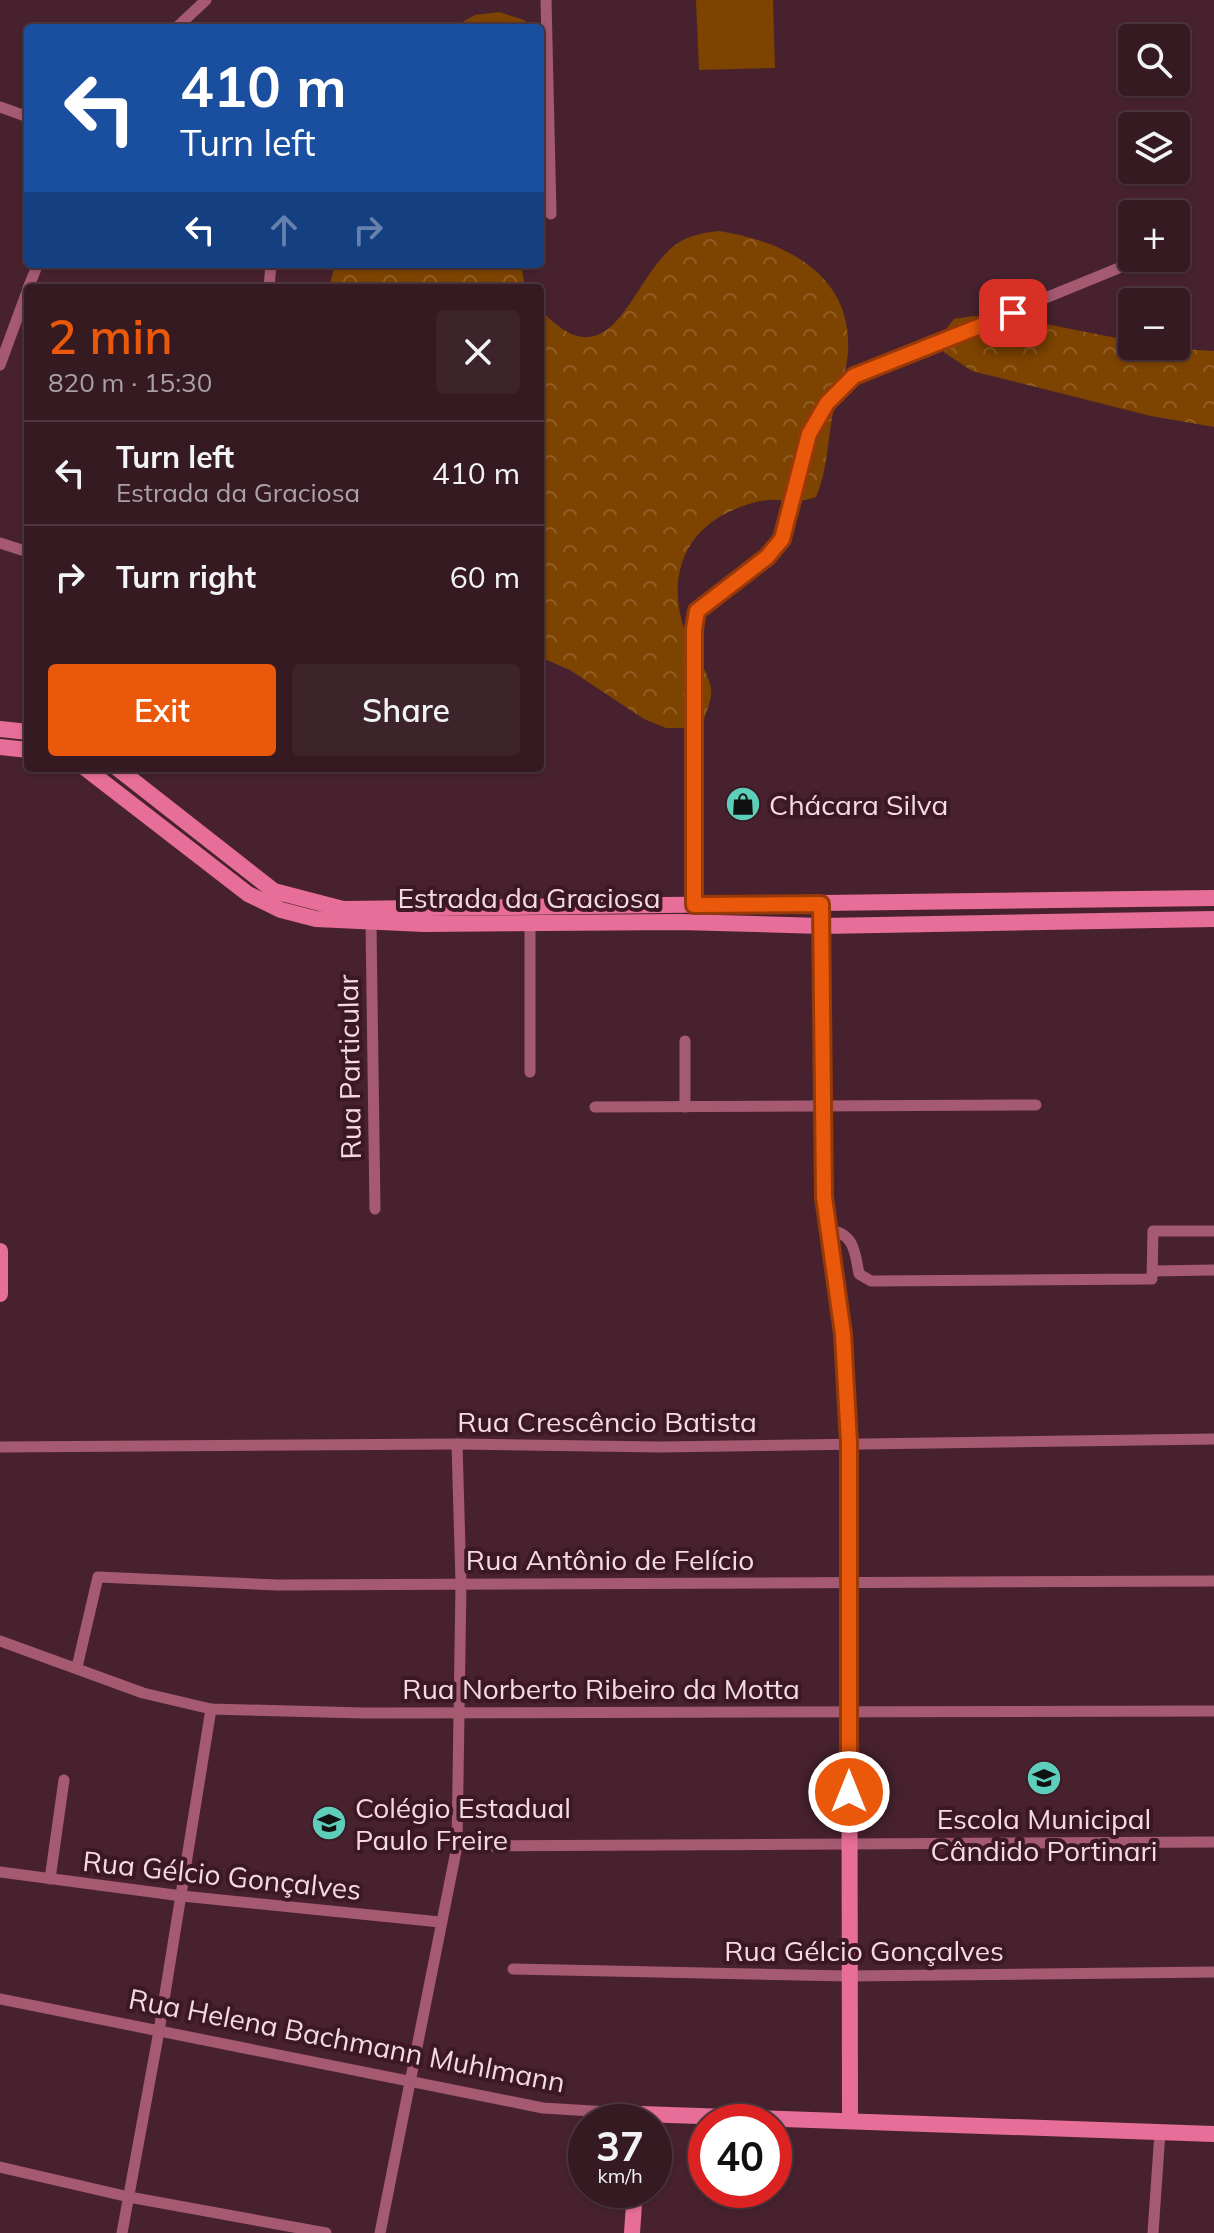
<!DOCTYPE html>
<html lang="en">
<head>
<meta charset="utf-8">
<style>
	body { margin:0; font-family:Mulish,sans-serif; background:#3d232a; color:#f1f3f6; height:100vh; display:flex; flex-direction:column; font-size:30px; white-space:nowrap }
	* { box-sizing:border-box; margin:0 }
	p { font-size:26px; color:#aaa1a5 }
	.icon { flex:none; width:44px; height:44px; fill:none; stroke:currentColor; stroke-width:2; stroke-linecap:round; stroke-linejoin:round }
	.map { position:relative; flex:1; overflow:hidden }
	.drawer { position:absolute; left:24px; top:284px; width:520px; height:488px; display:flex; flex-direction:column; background:#351a22; border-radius:8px; box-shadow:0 2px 6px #0004,0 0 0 2px #4f3840 }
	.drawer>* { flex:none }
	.top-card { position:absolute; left:24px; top:24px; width:520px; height:244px; border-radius:8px; box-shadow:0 2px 6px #0004,0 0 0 2px #4f3840; background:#1a4fa0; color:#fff; overflow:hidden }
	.controls { position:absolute; left:1118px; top:24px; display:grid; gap:16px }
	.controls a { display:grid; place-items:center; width:72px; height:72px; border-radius:8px; background:#351a22; box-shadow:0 2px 6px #0004,0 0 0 2px #4f3840; font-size:40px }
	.speed { position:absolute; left:568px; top:2104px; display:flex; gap:16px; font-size:40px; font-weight:700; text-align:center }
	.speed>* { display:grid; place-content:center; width:104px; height:104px; border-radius:50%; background:#351a22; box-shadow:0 2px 6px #0004,0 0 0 2px #4f3840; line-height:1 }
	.speed small { font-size:20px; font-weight:400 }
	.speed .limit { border:12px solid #d22; background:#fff; color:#111 }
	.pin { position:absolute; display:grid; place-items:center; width:68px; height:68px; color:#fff; margin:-34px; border-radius:16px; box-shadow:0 4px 12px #0006 }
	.me { position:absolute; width:88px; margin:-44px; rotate:0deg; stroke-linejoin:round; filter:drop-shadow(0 0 6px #0008) }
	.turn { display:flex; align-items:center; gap:28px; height:168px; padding:0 24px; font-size:36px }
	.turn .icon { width:104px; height:104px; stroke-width:2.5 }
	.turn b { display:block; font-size:56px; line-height:68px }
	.lanes { display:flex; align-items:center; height:76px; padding:0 24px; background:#0003; justify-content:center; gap:40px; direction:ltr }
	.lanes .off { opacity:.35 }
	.round { display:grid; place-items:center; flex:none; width:84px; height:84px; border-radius:8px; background:#3d232a }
	.head { display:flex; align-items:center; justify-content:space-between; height:136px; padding:0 24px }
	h1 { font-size:48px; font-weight:600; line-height:60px; color:#ea580c }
	.button { display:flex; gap:16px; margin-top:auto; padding:16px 24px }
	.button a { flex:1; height:92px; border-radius:8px; background:#ea580c; color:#fff; font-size:32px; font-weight:600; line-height:92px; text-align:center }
	.button a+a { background:#3d232a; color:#f1f3f6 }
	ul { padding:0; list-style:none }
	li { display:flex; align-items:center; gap:24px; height:104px; padding:0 24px; border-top:2px solid #4f3840 }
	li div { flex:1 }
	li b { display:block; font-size:30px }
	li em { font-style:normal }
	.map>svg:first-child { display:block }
	.forest { fill:url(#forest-crowns) }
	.park { fill:#7d4300 }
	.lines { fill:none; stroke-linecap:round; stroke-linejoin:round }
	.street { stroke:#a55a72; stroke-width:11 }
	.secondary { stroke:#e76e98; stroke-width:16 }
	.route-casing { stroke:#983908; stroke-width:20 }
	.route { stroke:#ea580c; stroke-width:14 }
	.labels { text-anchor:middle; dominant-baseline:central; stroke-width:8; stroke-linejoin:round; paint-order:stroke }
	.poi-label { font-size:28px; fill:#f4dbe1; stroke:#3c1824; text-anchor:start }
	.street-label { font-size:28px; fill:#f4dbe1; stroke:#3c1824 }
</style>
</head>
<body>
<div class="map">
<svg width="1214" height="2233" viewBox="0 0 1214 2233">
	<defs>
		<pattern id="forest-crowns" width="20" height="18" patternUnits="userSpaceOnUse" patternTransform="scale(2)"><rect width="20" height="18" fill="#7d4300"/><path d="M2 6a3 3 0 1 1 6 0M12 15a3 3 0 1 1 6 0" fill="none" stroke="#905e25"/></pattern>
	</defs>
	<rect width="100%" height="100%" fill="#47222e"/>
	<g class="forest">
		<path d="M499 12 524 20 532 28H452L475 15Z"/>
		<path d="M719 231C784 241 853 274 848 352 847 372 837 393 833 413 827 442 828 469 816 497 800 504 784 499 768 500 751 502 736 508 721 516 673 544 668 598 691 645 698 659 708 672 711 689 712 699 707 710 704 719L683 728H666L644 719 570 670 540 657V309C614 390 631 274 678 243 690 235 704 233 719 231Z"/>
		<path d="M335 264H521L525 288H329Z"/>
		<path d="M973 316 1020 319 1132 341V346L1214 351V427L1151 416 972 371 945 353 940 337 954 319Z"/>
	</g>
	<path class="park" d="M696 0H773L775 68 699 70Z"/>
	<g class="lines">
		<g class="street">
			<path d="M546 0 551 214"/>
			<path d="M176 28 206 0"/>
			<path d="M0 107 28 117"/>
			<path d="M28 288 38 264"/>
			<path d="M269 288 271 264"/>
			<path d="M0 365 28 289"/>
			<path d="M0 543 28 552"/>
			<path d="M694 905 697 611 767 557 782 539 809 434 827 403 854 376 1141 259"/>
			<path d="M371 924 375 1209"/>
			<path d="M530 1072V924"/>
			<path d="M595 1107 1036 1105"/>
			<path d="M685 1107V1041"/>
			<path d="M828 1230C855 1233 855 1253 859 1274L871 1281 1152 1279 1153 1231H1214"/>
			<path d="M1153 1271 1214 1270"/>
			<path d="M0 1447 457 1444 659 1447 1214 1439"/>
			<path d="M0 1641 143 1693 211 1709 364 1713 1214 1711"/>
			<path d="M77 1667 98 1577 277 1585 1214 1581"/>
			<path d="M457 1846 1214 1842"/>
			<path d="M0 1872 182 1896 440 1922"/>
			<path d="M50 1879 64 1780"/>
			<path d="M513 1969 848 1976 1214 1972"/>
			<path d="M0 1999 543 2108 641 2114"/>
			<path d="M0 2167 129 2197 326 2233"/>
			<path d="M122 2233 159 2031 211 1709"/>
			<path d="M380 2233 457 1846 461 1583 457 1444"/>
			<path d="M1153 2233 1160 2132"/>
		</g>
		<g class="secondary">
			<path d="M0 729 28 732"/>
			<path d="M0 747 28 750"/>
			<path d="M85 768 248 894 281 910 316 919 424 924 680 922 822 926 1214 919"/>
			<path d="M117 768 274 891 343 909 1214 898"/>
			<path d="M821 904 824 1197 843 1334 849 1443 850 2121"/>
			<path d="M0 1251V1294"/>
			<path d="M640 2122 641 2114 1214 2134"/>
			<path d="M632 2233 635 2190"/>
		</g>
	</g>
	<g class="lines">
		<g class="route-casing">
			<path id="route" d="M849 1792V1443L843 1334 824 1197 821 904 694 905V629L697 611 767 557 782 539 809 434 827 403 854 376 1013 313"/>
		</g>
		<use href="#route" class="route"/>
	</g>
	<defs>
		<g id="shop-disc" transform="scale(1.8)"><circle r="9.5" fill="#5cceba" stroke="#3c1824"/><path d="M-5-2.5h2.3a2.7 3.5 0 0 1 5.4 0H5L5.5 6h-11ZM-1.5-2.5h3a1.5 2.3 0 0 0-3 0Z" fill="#111"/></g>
		<g id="school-disc" transform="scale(1.8)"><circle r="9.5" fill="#5cceba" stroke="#3c1824"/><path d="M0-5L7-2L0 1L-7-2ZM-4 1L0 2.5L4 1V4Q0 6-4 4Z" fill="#111"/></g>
	</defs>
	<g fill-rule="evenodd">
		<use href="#shop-disc" x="743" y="804"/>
		<use href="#school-disc" x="1044" y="1778"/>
		<use href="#school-disc" x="329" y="1823"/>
	</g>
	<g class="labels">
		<g class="poi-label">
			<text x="769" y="804">Chácara Silva</text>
			<text x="355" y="1807">Colégio Estadual<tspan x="355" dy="32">Paulo Freire</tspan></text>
			<text x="1044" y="1818" text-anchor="middle">Escola Municipal<tspan x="1044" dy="32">Cândido Portinari</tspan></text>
		</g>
		<g class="street-label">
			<text x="529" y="897">Estrada da Graciosa</text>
			<text transform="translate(349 1067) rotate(-91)">Rua Particular</text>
			<text x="607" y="1421">Rua Crescêncio Batista</text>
			<text x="610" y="1559">Rua Antônio de Felício</text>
			<text x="601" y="1688">Rua Norberto Ribeiro da Motta</text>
			<text transform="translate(222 1875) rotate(6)">Rua Gélcio Gonçalves</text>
			<text x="864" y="1950">Rua Gélcio Gonçalves</text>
			<text transform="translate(347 2040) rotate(11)">Rua Helena Bachmann Muhlmann</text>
		</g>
	</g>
</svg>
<div class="controls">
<a><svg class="icon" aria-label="search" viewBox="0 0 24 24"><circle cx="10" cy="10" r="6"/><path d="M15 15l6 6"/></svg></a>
<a><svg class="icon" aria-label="layers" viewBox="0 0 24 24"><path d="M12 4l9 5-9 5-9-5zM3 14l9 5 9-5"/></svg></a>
<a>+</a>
<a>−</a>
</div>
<div class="speed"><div>37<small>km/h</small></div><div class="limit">40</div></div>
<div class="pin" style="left:1013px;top:313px;background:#d93025"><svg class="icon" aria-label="arrive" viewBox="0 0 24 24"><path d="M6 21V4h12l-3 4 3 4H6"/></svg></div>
<svg class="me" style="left:849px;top:1792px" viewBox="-20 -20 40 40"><circle r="17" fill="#ea580c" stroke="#fff" stroke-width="3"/><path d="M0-11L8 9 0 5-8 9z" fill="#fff"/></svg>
<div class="top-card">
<div class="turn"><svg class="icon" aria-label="left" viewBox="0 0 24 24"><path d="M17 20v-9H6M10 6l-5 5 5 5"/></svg><div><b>410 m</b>Turn left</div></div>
<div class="lanes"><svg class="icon" aria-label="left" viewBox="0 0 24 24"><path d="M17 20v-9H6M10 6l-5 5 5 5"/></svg><svg class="icon off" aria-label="ahead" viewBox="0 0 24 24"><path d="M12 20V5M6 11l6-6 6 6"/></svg><svg class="icon off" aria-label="right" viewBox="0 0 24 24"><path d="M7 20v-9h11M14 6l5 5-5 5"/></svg></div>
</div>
<section class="drawer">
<div class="head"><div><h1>2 min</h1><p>820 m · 15:30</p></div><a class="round"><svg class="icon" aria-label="close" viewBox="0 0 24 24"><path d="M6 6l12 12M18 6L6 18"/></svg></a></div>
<ul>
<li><svg class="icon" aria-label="left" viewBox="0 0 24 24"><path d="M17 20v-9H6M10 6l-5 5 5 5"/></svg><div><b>Turn left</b><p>Estrada da Graciosa</p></div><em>410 m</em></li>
<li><svg class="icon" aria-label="right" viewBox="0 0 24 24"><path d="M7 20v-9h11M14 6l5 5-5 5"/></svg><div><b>Turn right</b></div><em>60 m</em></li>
</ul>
<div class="button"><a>Exit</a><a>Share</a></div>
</section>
</div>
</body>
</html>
